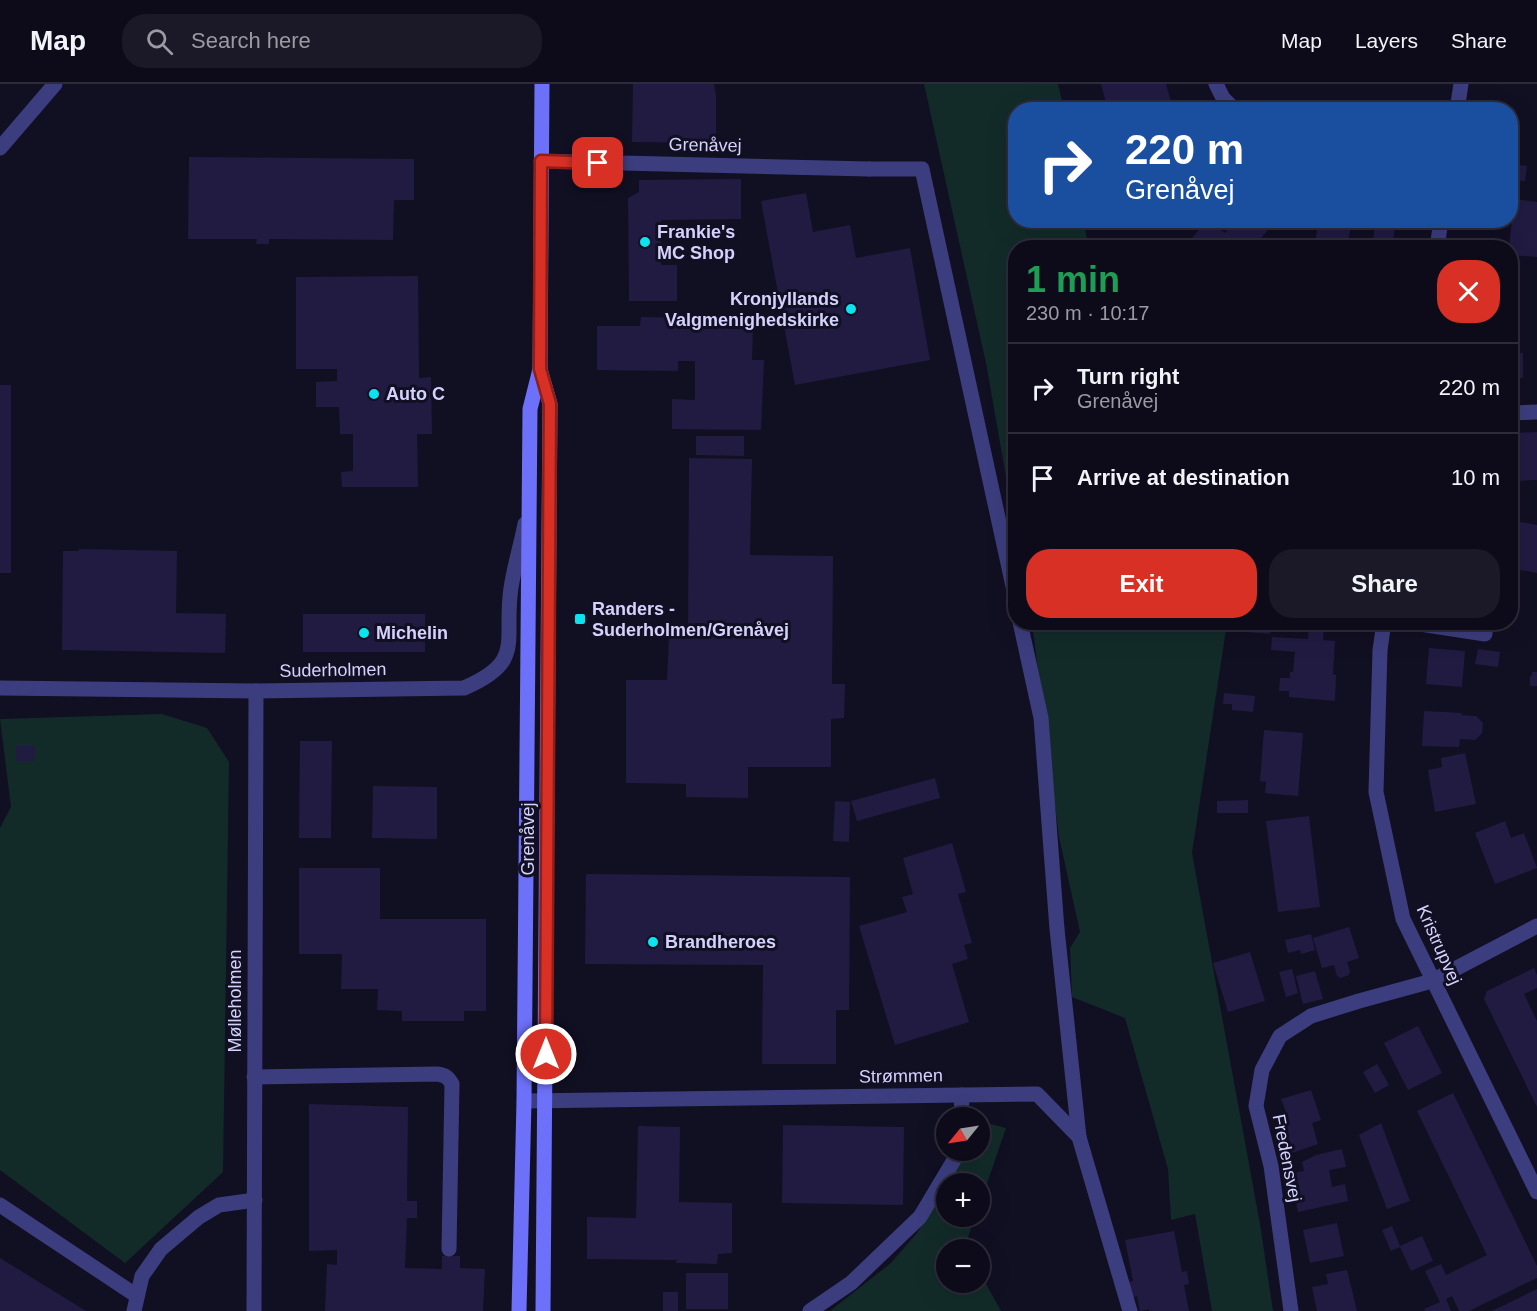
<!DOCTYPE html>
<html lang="en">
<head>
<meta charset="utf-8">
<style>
	body { margin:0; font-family:Arial,sans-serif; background:#1b1927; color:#f1f3f6; height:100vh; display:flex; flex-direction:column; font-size:22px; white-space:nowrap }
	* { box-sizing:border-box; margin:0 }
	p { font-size:20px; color:#9a9ba2 }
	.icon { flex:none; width:33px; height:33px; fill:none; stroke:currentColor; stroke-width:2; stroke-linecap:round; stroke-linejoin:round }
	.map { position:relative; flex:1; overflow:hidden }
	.panel { position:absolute; left:1008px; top:156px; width:510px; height:390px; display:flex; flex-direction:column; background:#0d0b1a; border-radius:24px; box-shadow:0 6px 24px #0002,0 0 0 2px #2d2b39 }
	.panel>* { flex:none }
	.hud { position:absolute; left:1008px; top:18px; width:510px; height:126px; border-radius:24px; box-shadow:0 6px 24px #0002,0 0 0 2px #2d2b39; background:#1a4fa0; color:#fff; overflow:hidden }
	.needle { width:39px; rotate:240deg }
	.fabs { position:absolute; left:936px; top:1023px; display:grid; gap:12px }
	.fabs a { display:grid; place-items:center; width:54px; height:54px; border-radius:50%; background:#0d0b1a; box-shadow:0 6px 24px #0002,0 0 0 2px #2d2b39; font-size:30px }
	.pin { position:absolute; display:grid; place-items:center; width:51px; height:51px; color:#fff; margin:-26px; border-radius:12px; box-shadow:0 3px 9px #0006 }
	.me { position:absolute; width:66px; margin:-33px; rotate:0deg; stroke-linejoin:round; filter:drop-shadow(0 0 4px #0008) }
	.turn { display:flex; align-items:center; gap:21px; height:126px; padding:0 18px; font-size:27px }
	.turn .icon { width:78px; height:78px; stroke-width:2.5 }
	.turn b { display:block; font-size:42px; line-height:51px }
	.round { display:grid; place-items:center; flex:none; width:63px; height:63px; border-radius:24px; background:#1b1927 }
	.headline { display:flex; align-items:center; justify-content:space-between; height:102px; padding:0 18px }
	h1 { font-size:36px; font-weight:800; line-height:45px; color:#1e9e55 }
	.action { display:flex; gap:12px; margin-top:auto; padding:12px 18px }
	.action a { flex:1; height:69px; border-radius:24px; background:#d93025; color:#fff; font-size:24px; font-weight:800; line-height:69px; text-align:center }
	.action a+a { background:#1b1927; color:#f1f3f6 }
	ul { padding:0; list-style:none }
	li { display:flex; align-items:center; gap:18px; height:90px; padding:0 18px; border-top:2px solid #2d2b39 }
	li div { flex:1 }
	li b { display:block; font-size:22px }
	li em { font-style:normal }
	header { display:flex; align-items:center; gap:36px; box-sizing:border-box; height:84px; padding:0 30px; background:#0d0b1a; border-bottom:2px solid #2d2b39 }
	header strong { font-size:28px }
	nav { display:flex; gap:33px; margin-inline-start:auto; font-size:21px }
	.search { width:420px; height:54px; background:#1b1927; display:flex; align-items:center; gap:15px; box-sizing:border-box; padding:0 21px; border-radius:24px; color:#9a9ba2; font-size:22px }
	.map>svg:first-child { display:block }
	.green { fill:#122b29 }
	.building { fill:#211b42 }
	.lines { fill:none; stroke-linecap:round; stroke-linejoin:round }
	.lane { stroke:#3c3d7e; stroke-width:15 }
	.street { stroke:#3c3d7e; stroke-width:15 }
	.secondary { stroke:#6d70f8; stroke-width:15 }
	.route-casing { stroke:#8d1f18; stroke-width:15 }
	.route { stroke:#d93025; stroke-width:10 }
	.poi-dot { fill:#0be4ef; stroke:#110f22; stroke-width:2 }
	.labels { text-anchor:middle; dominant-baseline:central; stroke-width:6; stroke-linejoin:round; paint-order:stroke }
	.street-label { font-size:18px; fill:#d4d1fd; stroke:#110f22 }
	.poi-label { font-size:18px; font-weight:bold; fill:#d4d1fd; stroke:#110f22; text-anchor:start }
</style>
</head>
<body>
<header>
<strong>Map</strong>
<div class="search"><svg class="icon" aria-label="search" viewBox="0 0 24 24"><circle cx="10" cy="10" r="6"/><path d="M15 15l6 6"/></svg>Search here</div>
<nav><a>Map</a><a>Layers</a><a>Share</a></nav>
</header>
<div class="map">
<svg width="1537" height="1227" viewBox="0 0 1537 1227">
	<rect width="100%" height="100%" fill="#110f22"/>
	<g class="green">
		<path d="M924 0H1058L1064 25 1016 26V136L1084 137 1088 163 1016 164 1015 444 986 279Z"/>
		<path d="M1032 539H1227L1192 769 1260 1140 1273 1227H1212L1195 1130 1171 1136 1168 1085 1125 934 1072 913 1070 864 1080 848 1059 753Z"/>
		<path d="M162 630 207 644 229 678 223 1088 125 1179 0 1086V744L11 723 0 635Z"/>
		<path d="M987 1039 1006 1044 980 1120V1100H947L966 1067 980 1066V1046Z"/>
		<path d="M946 1101V1132L975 1133 965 1162 966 1165 946 1166V1198H980V1189L1001 1227H830L891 1179 917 1149Z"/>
	</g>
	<g class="building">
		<path d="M633 0H714L716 11V59L632 58Z"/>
		<path d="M1101 0H1166L1171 18 1142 26H1108Z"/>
		<path d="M189 73 414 75V116H394L393 156 269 155V160H256L257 155H188Z"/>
		<path d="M1510 80 1527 82 1525 97 1510 96Z"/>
		<path d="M741 95V135L661 136V181H677V217H629L628 114 639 108V96Z"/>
		<path d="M806 109 813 148 850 141 856 174 910 164 930 276 795 301 761 117Z"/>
		<path d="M1514 115 1537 118V173L1510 171 1509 164Z"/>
		<path d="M1207 136H1210L1225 149 1235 136H1276L1253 164H1184Z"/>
		<path d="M1319 136H1352L1347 164H1314Z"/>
		<path d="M1375 140 1395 143 1392 164H1372Z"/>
		<path d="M1510 183H1516L1512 235H1510Z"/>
		<path d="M418 192 419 294 431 293 432 350H417L418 403H342L341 388 353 387V350H340L339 323H316V298L337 297V285H296V193Z"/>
		<path d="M641 233 697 234V244H753L752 276H764L761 346 672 345V315L695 316V277H678V287L597 286V242H640Z"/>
		<rect x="1510" y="269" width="13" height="25"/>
		<rect x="0" y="301" width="11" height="188"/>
		<path d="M1537 348V396L1510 397V349Z"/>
		<path d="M696 352H744V372L696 371Z"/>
		<path d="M689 374 752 375 750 471 833 472 832 600H845L844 634 831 635V683H748V714L686 713V700L626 699V596H667L669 553 688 552Z"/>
		<path d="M1510 436 1537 441V489L1510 484Z"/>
		<path d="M79 465 177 467 176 529 226 530 225 569 62 566 63 467H79Z"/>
		<rect x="303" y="530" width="122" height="38"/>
		<path d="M1248 538H1270V550L1247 548Z"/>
		<path d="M1309 542 1324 543 1323 556 1335 557 1333 590 1336 591 1335 617 1289 613V607H1279L1280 594H1290V588H1293L1295 568 1271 566 1272 553 1308 555Z"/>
		<path d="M1429 564 1465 567 1462 603 1426 600Z"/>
		<path d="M1478 565 1500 568 1498 583 1475 580Z"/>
		<path d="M1532 588H1537V602H1530V592H1532Z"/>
		<path d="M1224 609 1255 612 1253 628 1232 626V620H1223Z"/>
		<path d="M1424 627 1462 629 1461 631 1476 632 1483 639 1482 649 1475 656 1460 655 1459 663 1422 662Z"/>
		<path d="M1264 646 1303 649 1298 712 1265 709 1266 698 1260 697Z"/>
		<path d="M300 657H332L331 754H299Z"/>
		<path d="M16 662H35L34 677H16Z"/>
		<path d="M1465 669 1476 720 1435 728 1428 686 1442 683 1441 674Z"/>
		<path d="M935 694 940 714 857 737 851 717Z"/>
		<path d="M373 702 437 703V755L372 754Z"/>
		<path d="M1248 716V729H1217V717Z"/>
		<path d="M835 717 850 718 849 758 833 757Z"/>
		<path d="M1309 732 1320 823 1278 828 1266 737Z"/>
		<path d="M1505 737 1511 754 1524 749 1537 784 1495 800 1475 749Z"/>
		<path d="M952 759 966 808 958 810 972 859 964 861 968 875 952 880 969 938 895 961 859 842 907 828 902 813 913 810 903 774Z"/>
		<path d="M299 784H380V835H486V927H464V937H402V927L377 926 378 905H341L342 870H299Z"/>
		<path d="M586 790 850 793 849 926H836V980H762L763 881 585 880Z"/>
		<path d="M1349 843 1359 874 1347 878 1350 887 1349 891 1341 894 1337 892 1334 881 1322 884 1313 854Z"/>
		<path d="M1311 850 1315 866 1301 870 1300 866 1288 869 1285 856Z"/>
		<path d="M1250 868 1265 917 1228 928 1213 879Z"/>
		<path d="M1534 884 1537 891V904L1524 910 1537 937V1023L1484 915 1487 907Z"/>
		<path d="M1292 885 1298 909 1286 913 1279 888Z"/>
		<path d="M1315 887 1323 915 1303 920 1296 892Z"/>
		<path d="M1418 942 1442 989 1408 1006 1384 959Z"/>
		<path d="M1377 980 1389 1001 1375 1009 1363 988Z"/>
		<path d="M1311 1006 1321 1036 1312 1039 1318 1060 1289 1070 1276 1031 1286 1028 1281 1015Z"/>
		<path d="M1453 1009 1537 1182V1194L1469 1227H1459L1452 1212 1446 1215 1451 1227H1425L1424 1225 1440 1218 1425 1187 1441 1180 1446 1191 1487 1171 1417 1027Z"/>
		<path d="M309 1020 408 1023 407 1117H417V1134H407L405 1184 442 1185V1172H460V1184L485 1185 483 1227H325L327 1180 337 1181V1166L309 1167Z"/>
		<path d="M1381 1039 1410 1117 1387 1125 1359 1051Z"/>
		<path d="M783 1041 904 1043 903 1121 782 1119Z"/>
		<path d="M638 1042 680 1043 679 1118 732 1119V1169L718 1170 717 1180 676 1179 677 1176 587 1175V1133L636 1134Z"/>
		<path d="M1342 1065 1346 1083 1329 1086 1332 1103 1345 1100 1348 1117 1298 1128 1294 1106 1291 1105 1289 1096 1292 1092 1291 1089 1304 1087 1302 1078 1316 1071Z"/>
		<path d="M1337 1139 1344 1172 1310 1179 1303 1146Z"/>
		<path d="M1392 1142 1400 1162 1422 1152 1433 1177 1411 1187 1400 1163 1391 1167 1382 1146Z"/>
		<path d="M1174 1147 1182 1188 1187 1187 1189 1200 1184 1201 1189 1227H1149V1225L1140 1227 1137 1212 1130 1214 1128 1198 1133 1197 1125 1156Z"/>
		<path d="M0 1174 86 1227H0Z"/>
		<path d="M1347 1186 1357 1227H1317L1312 1203 1328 1200 1326 1190Z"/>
		<rect x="686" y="1189" width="42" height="36"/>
		<path d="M1537 1205V1227H1492Z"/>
		<rect x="663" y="1208" width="15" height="19"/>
	</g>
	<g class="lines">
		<g class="lane">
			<path d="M0 64 55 0"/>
			<path d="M869 85H922L1016 516"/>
			<path d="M1020 538 1041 634 1057 845 1079 1053"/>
			<path d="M1407 538 1485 550 1486 538"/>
			<path d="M254 993 437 990C445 991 448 993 452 1000L449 1165"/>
			<path d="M961 1034 962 1011"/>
			<path d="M0 1121 137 1212"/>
			<path d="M134 1227 142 1192 161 1165 199 1133 219 1121 255 1116"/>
			<path d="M810 1227 851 1199 920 1133 960 1066"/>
		</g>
		<g class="street">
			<path d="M1216 0 1223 14 1235 26"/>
			<path d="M1457 26 1461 0"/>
			<path d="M541 77 869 85"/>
			<path d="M1437 164 1441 136"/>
			<path d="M1510 329 1537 328"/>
			<path d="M1384 538 1380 566 1376 708 1403 835 1537 1108"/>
			<path d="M0 604 256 607 464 604C526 577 503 558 511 504 514 483 521 461 525 440"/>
			<path d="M524 1017 1037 1010 1079 1053 1130 1227"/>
			<path d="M254 1227 256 607"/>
			<path d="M1291 1227 1271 1082 1256 1022 1262 986 1280 952 1311 932 1359 917 1432 897 1537 842"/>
		</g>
		<g class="secondary">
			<path d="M540 285 550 320 543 1227"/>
			<path d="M519 1227 524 1017 530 325 540 285 542 0"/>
		</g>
	</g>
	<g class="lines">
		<g class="route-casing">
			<path id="route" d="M546 970 550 320 540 285 541 77 598 79"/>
		</g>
		<use href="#route" class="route"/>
	</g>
	<g class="poi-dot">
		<circle cx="645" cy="158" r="6"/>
		<circle cx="851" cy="225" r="6"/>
		<circle cx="374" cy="310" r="6"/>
		<rect x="574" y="529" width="12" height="12" rx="3"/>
		<circle cx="364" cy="549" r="6"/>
		<circle cx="653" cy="858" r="6"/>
	</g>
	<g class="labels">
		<g class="street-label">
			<text transform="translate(705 61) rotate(1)">Grenåvej</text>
			<text transform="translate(333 586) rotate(-1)">Suderholmen</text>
			<text transform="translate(528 755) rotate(-90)">Grenåvej</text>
			<text transform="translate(1439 861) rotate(66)">Kristrupvej</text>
			<text transform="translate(235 917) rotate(-90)">Mølleholmen</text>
			<text transform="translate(901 992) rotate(-1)">Strømmen</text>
			<text transform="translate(1287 1074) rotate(79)">Fredensvej</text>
		</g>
		<g class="poi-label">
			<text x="657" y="148">Frankie's<tspan x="657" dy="21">MC Shop</tspan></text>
			<text x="839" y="215" text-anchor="end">Kronjyllands<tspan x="839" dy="21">Valgmenighedskirke</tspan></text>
			<text x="386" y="310">Auto C</text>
			<text x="592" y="525">Randers -<tspan x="592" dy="21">Suderholmen/Grenåvej</tspan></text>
			<text x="376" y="549">Michelin</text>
			<text x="665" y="858">Brandheroes</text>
		</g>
	</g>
</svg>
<div class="fabs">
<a><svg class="needle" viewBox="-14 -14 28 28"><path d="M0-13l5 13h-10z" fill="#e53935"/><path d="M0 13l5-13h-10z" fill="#9a9ba2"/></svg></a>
<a>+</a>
<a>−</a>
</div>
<div class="pin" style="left:598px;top:79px;background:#d93025"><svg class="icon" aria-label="arrive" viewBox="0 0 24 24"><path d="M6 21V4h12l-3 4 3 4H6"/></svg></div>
<svg class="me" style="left:546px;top:970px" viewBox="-20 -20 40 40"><circle r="17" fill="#d93025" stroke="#fff" stroke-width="3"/><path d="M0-11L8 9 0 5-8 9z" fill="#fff"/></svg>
<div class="hud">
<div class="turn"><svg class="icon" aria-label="right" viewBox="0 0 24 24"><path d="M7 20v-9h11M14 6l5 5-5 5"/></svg><div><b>220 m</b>Grenåvej</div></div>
</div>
<section class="panel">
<div class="headline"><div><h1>1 min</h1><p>230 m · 10:17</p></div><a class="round" style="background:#d93025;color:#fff"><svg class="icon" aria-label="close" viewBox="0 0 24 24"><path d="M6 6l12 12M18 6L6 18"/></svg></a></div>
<ul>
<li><svg class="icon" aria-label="right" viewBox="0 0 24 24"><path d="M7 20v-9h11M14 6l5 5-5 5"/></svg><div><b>Turn right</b><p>Grenåvej</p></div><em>220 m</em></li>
<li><svg class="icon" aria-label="arrive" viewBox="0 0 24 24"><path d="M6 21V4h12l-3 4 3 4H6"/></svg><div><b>Arrive at destination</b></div><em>10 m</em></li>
</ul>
<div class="action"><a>Exit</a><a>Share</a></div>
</section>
</div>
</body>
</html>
